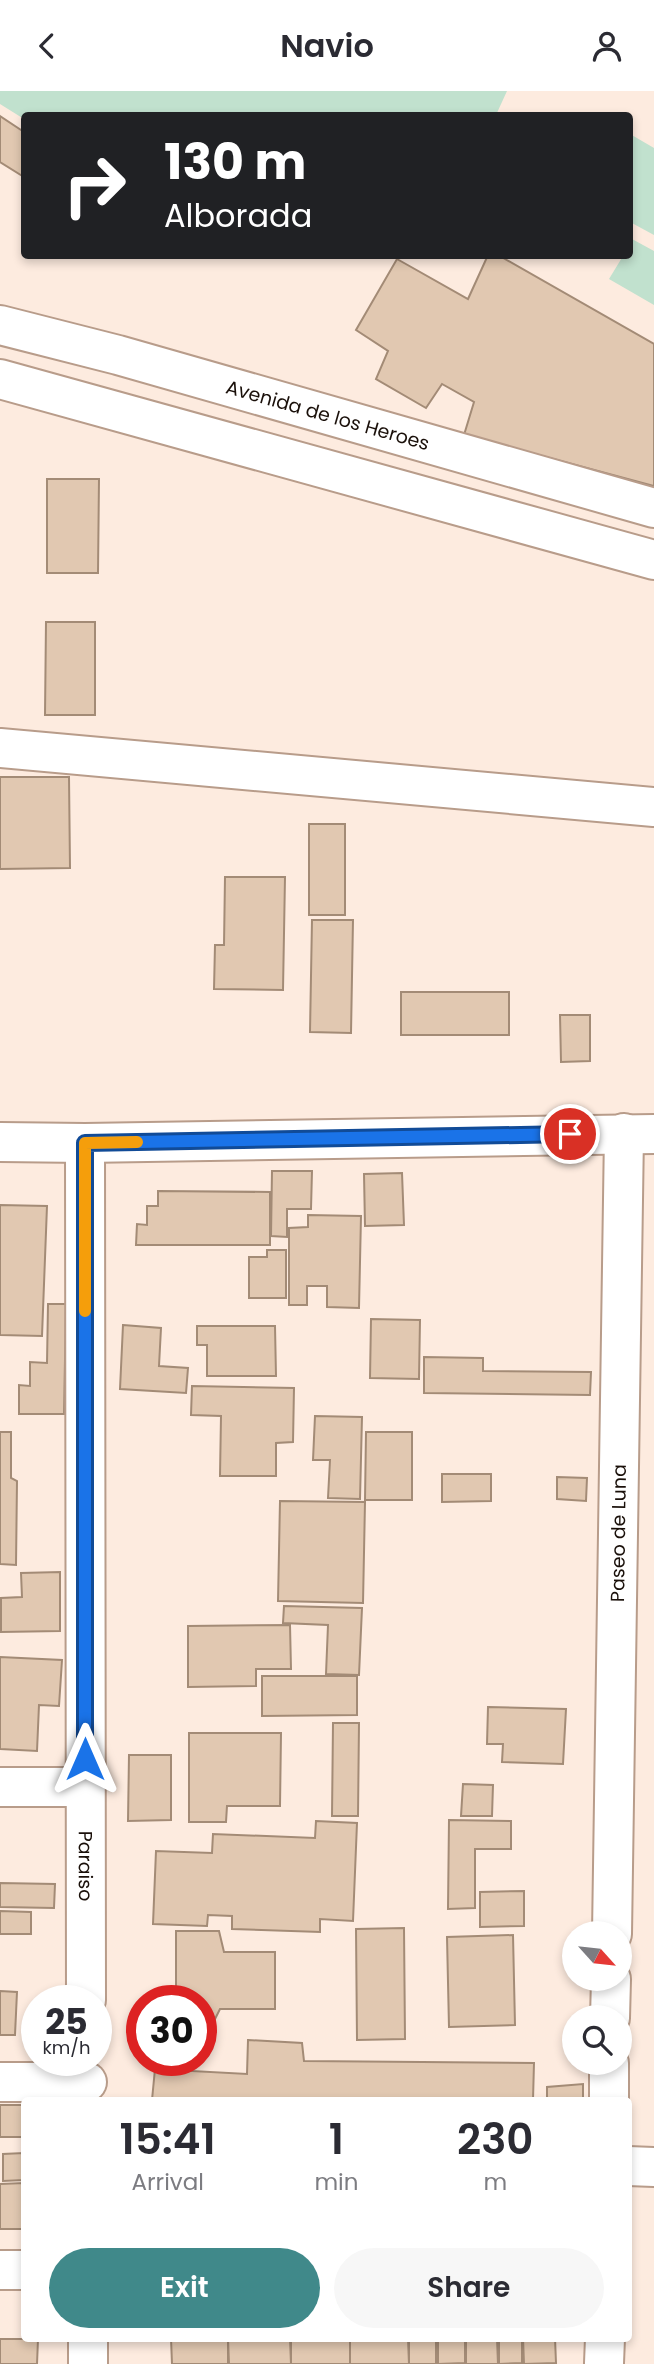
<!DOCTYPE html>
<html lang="en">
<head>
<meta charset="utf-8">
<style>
	body { margin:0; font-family:Poppins,sans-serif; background:#f7f7f7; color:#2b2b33; height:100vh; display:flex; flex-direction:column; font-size:26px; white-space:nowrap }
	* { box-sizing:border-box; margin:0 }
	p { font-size:23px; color:#7c7c81 }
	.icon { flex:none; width:38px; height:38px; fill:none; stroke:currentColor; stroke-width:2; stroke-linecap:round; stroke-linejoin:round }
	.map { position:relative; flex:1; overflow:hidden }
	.drawer { position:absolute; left:21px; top:2006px; width:611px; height:245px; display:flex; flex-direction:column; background:#fff; border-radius:7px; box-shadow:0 4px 10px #0003 }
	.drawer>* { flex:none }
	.hud { position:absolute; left:21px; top:21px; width:612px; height:147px; border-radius:7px; box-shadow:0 4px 10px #0003; background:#202124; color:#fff; overflow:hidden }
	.needle { width:46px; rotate:117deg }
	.controls { position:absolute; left:562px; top:1830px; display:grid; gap:14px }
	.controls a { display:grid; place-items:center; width:70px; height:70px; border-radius:50%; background:#fff; box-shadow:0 4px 10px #0003; font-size:35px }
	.speed { position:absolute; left:21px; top:1894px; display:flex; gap:14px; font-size:35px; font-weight:700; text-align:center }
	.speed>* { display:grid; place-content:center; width:91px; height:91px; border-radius:50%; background:#fff; box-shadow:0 4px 10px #0003; line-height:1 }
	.speed small { font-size:18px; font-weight:400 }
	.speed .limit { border:10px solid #d22; background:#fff; color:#111 }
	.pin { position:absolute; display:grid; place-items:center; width:60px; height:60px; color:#fff; margin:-30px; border:4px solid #fff; border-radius:50%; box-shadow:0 2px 7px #0007 }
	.me { position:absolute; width:77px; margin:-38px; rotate:0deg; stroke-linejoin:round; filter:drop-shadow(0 0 5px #0008) }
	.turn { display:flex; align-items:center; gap:24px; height:147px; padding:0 28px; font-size:32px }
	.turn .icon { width:91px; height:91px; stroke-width:2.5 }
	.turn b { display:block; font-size:49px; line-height:60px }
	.eta { display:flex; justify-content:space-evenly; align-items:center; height:119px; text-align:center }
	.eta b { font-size:42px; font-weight:600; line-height:49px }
	.action { display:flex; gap:14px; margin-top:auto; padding:14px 28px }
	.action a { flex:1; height:80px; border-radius:42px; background:#40898a; color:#fff; font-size:28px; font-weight:600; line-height:80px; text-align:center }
	.action a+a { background:#f7f7f7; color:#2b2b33 }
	header { display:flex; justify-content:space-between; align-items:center; height:91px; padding:0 28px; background:#fff; font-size:32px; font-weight:600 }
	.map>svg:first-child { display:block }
	.green { fill:#c1e1ce }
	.building { fill:#e1c8b1; stroke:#a38b76; stroke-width:2 }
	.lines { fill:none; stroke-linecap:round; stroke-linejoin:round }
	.minor-casing { stroke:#b89c8a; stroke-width:42 }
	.minor { stroke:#fff; stroke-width:38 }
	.route-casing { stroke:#114b97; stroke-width:18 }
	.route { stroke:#1a73e8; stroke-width:12 }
	.slow { stroke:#f59e0b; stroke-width:12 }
	.labels { text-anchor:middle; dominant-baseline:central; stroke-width:7; stroke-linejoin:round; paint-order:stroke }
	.street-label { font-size:19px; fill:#1a100a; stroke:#fcfcfc }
</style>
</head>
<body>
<header><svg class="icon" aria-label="back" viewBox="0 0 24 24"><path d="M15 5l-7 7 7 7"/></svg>Navio<svg class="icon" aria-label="person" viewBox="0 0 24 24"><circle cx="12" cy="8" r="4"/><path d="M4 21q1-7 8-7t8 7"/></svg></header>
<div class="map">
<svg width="654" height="2273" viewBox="0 0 654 2273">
	<rect width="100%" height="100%" fill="#fdebdf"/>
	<g class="green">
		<path d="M0 0H507L496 24H24V28L0 13Z"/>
		<path d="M630 43 654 57V144L630 131Z"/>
		<path d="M632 148 654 160V214L609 188 623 165 630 164Z"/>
	</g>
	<g class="building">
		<path d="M0 25 24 41V86L0 71Z"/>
		<path d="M488 164H498L654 253V395L464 344 474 311 442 293 426 317 376 288 388 260 356 239 397 168 468 208Z"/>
		<path d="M47 388H99L98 482H47Z"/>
		<path d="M46 531H95V624H45Z"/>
		<path d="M0 686H69L70 777 0 778Z"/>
		<rect x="309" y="733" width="36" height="91"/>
		<path d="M225 786H285L283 899 214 898 215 854H224Z"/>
		<path d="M312 829H353L351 942 310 941Z"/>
		<rect x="401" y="901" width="108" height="43"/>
		<path d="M560 924H590V970L561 971Z"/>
		<path d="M272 1080H312L311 1118H287V1146L271 1145Z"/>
		<path d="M402 1082 404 1134 365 1135 364 1083Z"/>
		<path d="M158 1100 270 1101V1154H136L137 1133 147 1134V1115H158Z"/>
		<path d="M0 1114 47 1115 42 1245 0 1244Z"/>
		<path d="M308 1124 361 1125 359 1217 327 1216V1195H307V1214H289V1137L308 1136Z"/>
		<path d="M267 1159H286V1207H249V1166H267Z"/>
		<path d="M48 1213H66L64 1323H19V1294L30 1295V1271L47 1272Z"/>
		<path d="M371 1228 420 1229 419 1288 370 1287Z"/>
		<path d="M123 1234 161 1237 159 1275 188 1277 186 1302 120 1298Z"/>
		<path d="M197 1235H275L276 1285H207V1254H197Z"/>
		<path d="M424 1266 483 1267V1280L591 1281 590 1304 424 1302Z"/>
		<path d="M192 1295 294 1297 293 1351 276 1352V1385H220L221 1325 191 1324Z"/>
		<path d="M315 1325 362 1326 360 1408 328 1407 330 1369H313Z"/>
		<path d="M0 1341H11V1387L17 1390 16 1474 0 1473Z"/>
		<path d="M366 1341H412V1409H365Z"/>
		<path d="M442 1383H491V1410L442 1411Z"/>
		<path d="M557 1386 587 1387 586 1410 557 1408Z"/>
		<path d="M280 1410 365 1411 363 1512 278 1510Z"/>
		<path d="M60 1481V1540L1 1541V1507L22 1506 21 1482Z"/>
		<path d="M284 1515 362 1517 359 1584 326 1583 328 1534 283 1532Z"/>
		<path d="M290 1534 291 1578H256V1595L188 1596V1535Z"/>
		<path d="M0 1566 62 1569 59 1615 39 1614 37 1660 0 1658Z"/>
		<path d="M262 1585H357V1624L262 1625Z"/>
		<path d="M488 1616 566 1618 563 1673 502 1671 503 1653H487Z"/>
		<path d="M333 1632H359L358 1725H332Z"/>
		<path d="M189 1642H281L280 1715H227L226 1731H189Z"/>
		<path d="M129 1664H171V1729L128 1730Z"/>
		<path d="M463 1693 493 1694 492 1725H461Z"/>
		<path d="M449 1729 511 1730V1758H475V1817L448 1818Z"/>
		<path d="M316 1730 357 1732 353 1830 320 1828V1841L232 1838V1825L208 1824 207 1835 153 1833 156 1760 212 1762 213 1743 315 1747Z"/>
		<path d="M0 1792 55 1793 54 1817 0 1816Z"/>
		<path d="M524 1800V1835L480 1836V1801Z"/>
		<path d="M0 1820 31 1821V1843H0Z"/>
		<path d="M404 1837 405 1948 357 1949 356 1838Z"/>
		<path d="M176 1840H219L224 1861H275V1918H220L213 1932 201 1933V1909H176Z"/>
		<path d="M513 1844 515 1934 449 1936 447 1846Z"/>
		<path d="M0 1900 17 1901 15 1944H0Z"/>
		<path d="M248 1949 302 1952 304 1970 534 1972 533 2009H152L155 1978 247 1983Z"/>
		<path d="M583 1993V2009H547V1996Z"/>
		<rect x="0" y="2014" width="24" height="32"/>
		<path d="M24 2062V2089L3 2090V2063Z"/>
		<path d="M24 2092V2138H0V2093Z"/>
		<path d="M171 2247H228V2273H172Z"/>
		<path d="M228 2247H290L291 2273H229Z"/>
		<rect x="291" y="2247" width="59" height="26"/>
		<path d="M350 2247H408L409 2273H350Z"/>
		<rect x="409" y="2247" width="27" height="26"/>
		<path d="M438 2247H465V2272L438 2273Z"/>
		<path d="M466 2247H497L498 2273H466Z"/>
		<path d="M499 2247H522V2272L499 2273Z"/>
		<path d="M523 2247H555L556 2272 524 2273Z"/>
		<path d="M0 2248H38L37 2273H0Z"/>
	</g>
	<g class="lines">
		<g class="minor-casing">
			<g id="minor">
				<path id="s1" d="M0 234 118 264 654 417"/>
				<path d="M0 288 654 469"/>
				<path d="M0 657 654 716"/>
				<path d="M0 1051 85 1052 654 1043"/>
				<path id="s2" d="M85 1052 86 1909"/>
				<path d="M0 1696H85"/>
				<path id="s3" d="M612 1843 624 1042"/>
				<path d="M610 1927 611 1888"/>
				<path d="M0 1991H87"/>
				<path d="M609 2009V1972"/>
				<path d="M628 2075 654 2076"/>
				<path d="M0 2179H24"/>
				<path d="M88 2247V2273"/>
				<path d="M604 2272 605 2247"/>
			</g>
		</g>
		<use href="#minor" class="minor"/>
	</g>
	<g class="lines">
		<g class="route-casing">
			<path id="route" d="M85 1668V1052L570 1043"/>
		</g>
		<use href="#route" class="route"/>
		<path class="slow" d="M85 1220V1052L137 1051"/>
	</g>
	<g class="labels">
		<g class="street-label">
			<text stroke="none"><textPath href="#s1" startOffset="340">Avenida de los Heroes</textPath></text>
			<text stroke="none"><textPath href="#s3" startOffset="401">Paseo de Luna</textPath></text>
			<text stroke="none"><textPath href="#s2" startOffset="723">Paraiso</textPath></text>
		</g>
	</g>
</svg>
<div class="controls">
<a><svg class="needle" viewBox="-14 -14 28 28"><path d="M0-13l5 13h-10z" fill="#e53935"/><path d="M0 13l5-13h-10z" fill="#7c7c81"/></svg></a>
<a><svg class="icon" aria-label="search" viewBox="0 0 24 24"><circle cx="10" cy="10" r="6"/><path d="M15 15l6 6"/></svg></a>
</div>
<div class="speed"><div>25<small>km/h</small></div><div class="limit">30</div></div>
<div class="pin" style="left:570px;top:1043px;background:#d93025"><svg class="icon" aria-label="arrive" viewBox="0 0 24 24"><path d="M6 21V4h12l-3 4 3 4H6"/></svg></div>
<svg class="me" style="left:85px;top:1668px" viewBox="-20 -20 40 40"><path d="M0-17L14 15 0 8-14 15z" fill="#1a73e8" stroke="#fff" stroke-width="4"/></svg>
<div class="hud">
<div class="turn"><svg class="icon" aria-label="right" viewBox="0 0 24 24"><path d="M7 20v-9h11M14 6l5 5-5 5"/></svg><div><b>130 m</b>Alborada</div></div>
</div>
<section class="drawer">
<div class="eta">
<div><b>15:41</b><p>Arrival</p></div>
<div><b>1</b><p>min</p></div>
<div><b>230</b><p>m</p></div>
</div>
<div class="action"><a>Exit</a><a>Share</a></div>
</section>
</div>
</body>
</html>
